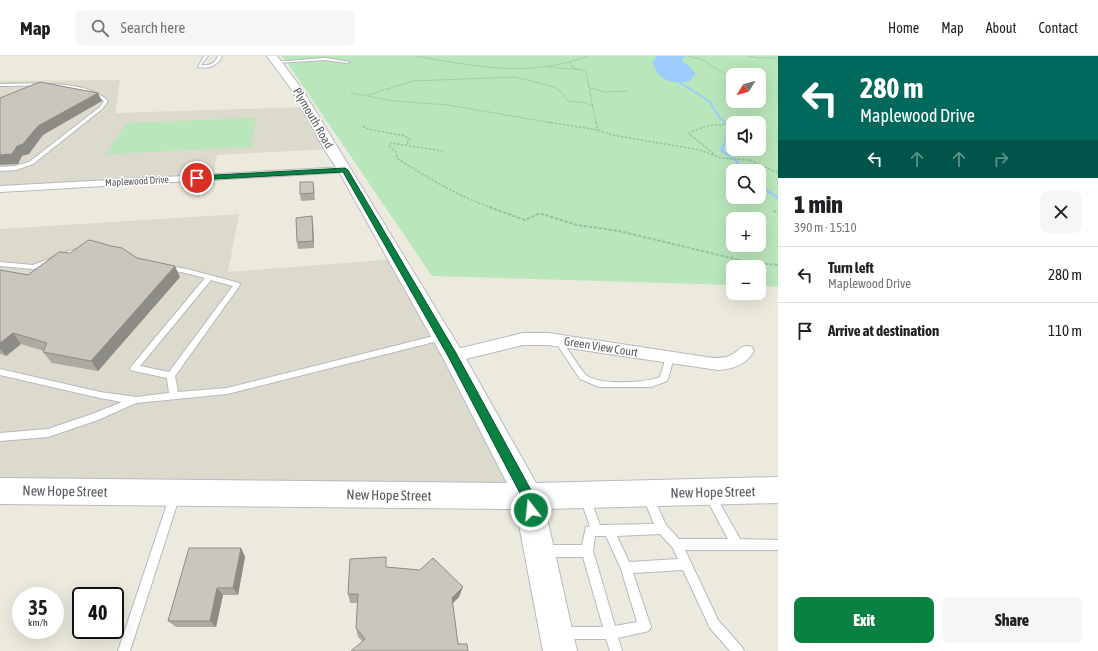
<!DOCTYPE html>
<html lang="en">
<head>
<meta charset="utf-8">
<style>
	body { margin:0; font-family:"Asap Condensed",sans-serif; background:#f6f6f6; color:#202124; height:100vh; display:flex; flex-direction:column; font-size:15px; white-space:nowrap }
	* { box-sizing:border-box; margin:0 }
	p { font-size:13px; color:#757577 }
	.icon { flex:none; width:22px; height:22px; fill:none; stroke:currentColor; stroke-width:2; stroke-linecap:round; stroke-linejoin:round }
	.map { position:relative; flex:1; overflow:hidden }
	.side { display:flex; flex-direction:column; background:#fff; width:320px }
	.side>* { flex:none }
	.banner { background:#00695c; color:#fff; overflow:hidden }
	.needle { width:26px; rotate:233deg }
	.buttons { position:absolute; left:726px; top:12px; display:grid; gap:8px }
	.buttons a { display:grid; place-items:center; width:40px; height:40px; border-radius:8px; background:#fff; box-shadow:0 4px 16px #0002; font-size:20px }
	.speed { position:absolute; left:12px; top:531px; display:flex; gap:8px; font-size:20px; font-weight:700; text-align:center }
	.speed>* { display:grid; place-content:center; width:52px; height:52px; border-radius:50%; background:#fff; box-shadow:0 4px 16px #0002; line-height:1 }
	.speed small { font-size:10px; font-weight:400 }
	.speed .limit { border:2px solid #111; border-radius:6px; background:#fff; color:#111 }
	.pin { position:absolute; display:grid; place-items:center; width:34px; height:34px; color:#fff; margin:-17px; border:2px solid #fff; border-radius:50%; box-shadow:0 1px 4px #0007 }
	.me { position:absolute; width:44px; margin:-22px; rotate:344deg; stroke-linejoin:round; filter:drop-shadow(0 0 3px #0008) }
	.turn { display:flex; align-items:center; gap:14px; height:84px; padding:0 16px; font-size:18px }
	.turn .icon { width:52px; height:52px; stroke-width:2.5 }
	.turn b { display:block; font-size:28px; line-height:34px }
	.lanes { display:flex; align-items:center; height:38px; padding:0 16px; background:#0003; justify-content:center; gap:20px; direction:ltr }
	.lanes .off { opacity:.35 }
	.round { display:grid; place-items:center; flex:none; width:42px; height:42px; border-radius:8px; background:#f6f6f6 }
	.summary { display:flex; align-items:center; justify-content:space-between; height:68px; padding:0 16px }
	h1 { font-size:24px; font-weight:800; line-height:30px }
	.action { display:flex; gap:8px; margin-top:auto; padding:8px 16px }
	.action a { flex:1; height:46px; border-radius:8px; background:#0b8043; color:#fff; font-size:16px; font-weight:800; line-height:46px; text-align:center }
	.action a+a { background:#f6f6f6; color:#202124 }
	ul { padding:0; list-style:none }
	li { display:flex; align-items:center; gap:12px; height:56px; padding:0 16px; border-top:1px solid #e0e0e0 }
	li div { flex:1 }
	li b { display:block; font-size:15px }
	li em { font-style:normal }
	header { display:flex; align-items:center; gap:24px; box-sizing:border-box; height:56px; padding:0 20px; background:#fff; border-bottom:1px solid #e0e0e0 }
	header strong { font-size:19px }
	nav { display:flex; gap:22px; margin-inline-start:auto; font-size:14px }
	.search { width:280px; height:36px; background:#f6f6f6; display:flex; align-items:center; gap:10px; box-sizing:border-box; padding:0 14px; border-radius:8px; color:#757577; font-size:15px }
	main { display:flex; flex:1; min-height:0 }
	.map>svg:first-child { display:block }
	.education { fill:#dcd9cd }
	.green { fill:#b9e6bb; fill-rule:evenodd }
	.water { fill:#9bceff }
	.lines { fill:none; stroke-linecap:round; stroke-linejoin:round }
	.stream-far1 { stroke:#9bceff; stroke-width:2 }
	.stream { stroke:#9bceff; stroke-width:2.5 }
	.lane-casing { stroke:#b7b9bf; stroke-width:2 }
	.street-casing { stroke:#b7b9bf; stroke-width:2 }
	.secondary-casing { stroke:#b7bbc2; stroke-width:2 }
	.path-far2 { stroke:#92c6a3; stroke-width:1; stroke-dasharray:2 1; stroke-linecap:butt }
	.path-far1 { stroke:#92c6a3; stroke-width:1.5; stroke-dasharray:2.5 1.5; stroke-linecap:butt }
	.path { stroke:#92c6a3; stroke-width:2; stroke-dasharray:3.5 1.5; stroke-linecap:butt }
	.lane { fill:#fff; fill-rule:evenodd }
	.street { fill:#fff; fill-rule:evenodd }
	.secondary { fill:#fff; fill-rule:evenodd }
	.wall { fill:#adaaa3 }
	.shaded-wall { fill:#8d8b85 }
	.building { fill:#c9c6be; stroke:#8d8b85 }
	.route { fill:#0b8043; stroke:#07532c }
	.labels { text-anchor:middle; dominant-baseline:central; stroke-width:3; stroke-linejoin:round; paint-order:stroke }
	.far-street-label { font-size:10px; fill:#585b61; stroke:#fff }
	.street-label { font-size:12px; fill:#585b61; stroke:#fff }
	.near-street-label { font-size:14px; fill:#585b61; stroke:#fff }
</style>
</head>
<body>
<header>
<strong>Map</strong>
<div class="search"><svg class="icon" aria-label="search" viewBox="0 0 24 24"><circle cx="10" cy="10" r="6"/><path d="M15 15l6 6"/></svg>Search here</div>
<nav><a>Home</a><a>Map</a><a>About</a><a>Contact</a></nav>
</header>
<main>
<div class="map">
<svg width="778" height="595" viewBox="0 0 778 595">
	<rect width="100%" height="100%" fill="#eceade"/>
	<g class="education">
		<path d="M120 24 115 57 308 51 331 93 217 99 213 121 0 133V25Z"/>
		<path d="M239 158 228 216 397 203 528 440 0 435V173Z"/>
	</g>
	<g class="green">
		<path d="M281 0H778V231L759 230V211H733V229L432 220 286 5ZM733 19H759V45H733ZM733 67H759V93H733ZM733 115H759V141H733ZM733 163H759V189H733Z"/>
		<path d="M256 62 251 91 107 98 126 67Z"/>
	</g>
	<path class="water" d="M657 0H684L682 5 688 9 695 17V20L691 22 692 24C682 28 666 27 659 19 658 18 654 9 652 6Z"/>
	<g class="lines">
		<path class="stream-far1" d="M679 21V26L709 45 720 62 727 67"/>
		<g class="stream">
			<path d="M725 66 731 72 729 79 725 82 726 86 721 94 734 103 745 115"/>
			<path d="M759 129 778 142"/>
		</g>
		<g class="lane-casing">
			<g id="lane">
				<path d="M204 0H208L201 9C209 10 215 8 218 0H222C218 10 208 13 198 11Z"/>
				<path d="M325 2 350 6 348 7 325 4 277 7 275 6Z"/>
				<path d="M0 28C30 28 86 23 108 45L102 53 33 108 16 114 0 115V111L15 110 29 106 100 51 104 45C81 25 29 30 0 30Z"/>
				<path d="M82 192 84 193V195L73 198 34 213 0 210V206L33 209 69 195Z"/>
				<path d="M167 210 187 213 239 227 240 229 175 320 178 336 227 332 442 278 446 281 442 284 227 338 136 347 98 364 48 381 0 385V377L48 373 92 358 122 346 100 342 0 319V313L100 336 136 341 169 337 167 322 134 315 131 314 130 312 205 222 186 217 165 213 164 212ZM211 224 233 230 169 316 140 310Z"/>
				<path d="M558 281 561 282C567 292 578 310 585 318 597 330 646 327 660 321L666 301 670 298 674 301 668 323 667 325 651 331H599L580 323 554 284Z"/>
				<path d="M175 434 179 436 180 439 130 595H118L171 436Z"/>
				<path d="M710 435 714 437 740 483 778 484V494H685L718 564 742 591 744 595H730L710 572 683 514 633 517 651 571 649 575 618 582 622 595H610L606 583H563L559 581 557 577 559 573 563 571H603L583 501H543L539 499 537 495 539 491 543 489H582L586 471 590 470 580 442 581 439 585 437 589 439 600 469 654 468 643 441 644 438 648 436 652 438 666 469 679 483H728L705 440 706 437ZM660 478 673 492 678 503 629 506 617 480ZM595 480H606L621 513 637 566 615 570 593 495Z"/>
			</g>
		</g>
		<g class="street-casing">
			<g id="street">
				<path d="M345 111 350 114 349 116 0 136V130Z"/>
				<path d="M523 277H548L713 302C718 302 724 302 729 300 739 297 740 287 752 291L754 295C746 309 733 313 718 314L548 289H523L453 306 447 304 445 300 447 296 453 294Z"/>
			</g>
		</g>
		<g class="secondary-casing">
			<path id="secondary" d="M267 0H277L302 33 461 294 536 427 778 421V447L545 453 577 595H543L516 453 0 448V422L507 427 442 300 338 114 324 93 292 34Z"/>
		</g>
		<g class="path-far2">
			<path d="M415 0C474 10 530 22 588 0"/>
			<path d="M689 0 703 4 732 23"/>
			<path d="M748 0 758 2H778"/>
			<path d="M570 6 572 11 577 13"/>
			<path d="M547 11 583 14 586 16 596 67"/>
			<path d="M590 32 606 36 627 35"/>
			<path d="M351 37 394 45 448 49 553 67"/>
			<path d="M368 39 413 25 515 21 554 31 562 37 568 45 586 47 594 51"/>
			<path d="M738 67 756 63 761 60"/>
		</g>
		<g class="path-far1">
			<path d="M547 66 598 74"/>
			<path d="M596 66 598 74 612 79 700 94 721 102 750 104 778 117"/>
			<path d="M363 70 368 73 405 80 410 83 406 89"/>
			<path d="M443 95 391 87 389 90 396 96 398 103C428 122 458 140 492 152"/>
			<path d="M714 98 689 78 690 76 707 70 746 66"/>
		</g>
		<g class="path">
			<path d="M489 151 525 164 538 158H542L577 169 619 175 748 206 778 209"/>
			<path d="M773 155 778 156"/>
		</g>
		<use href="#lane" class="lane"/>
		<use href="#street" class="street"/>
		<use href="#secondary" class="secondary"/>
	</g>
	<g class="wall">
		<path d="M314 132 315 144 301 145 300 138Z"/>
		<path d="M313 167 314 192 298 193 297 186Z"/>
		<path d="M137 202 180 221 98 315 52 307 43 296 44 295 21 288 6 300 0 298V214L28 219Z"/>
		<path d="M241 492 245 501 238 539H223L216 571H176L168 565Z"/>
		<path d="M386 511 459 541 452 547 458 588 468 595 362 585 358 581 356 572 358 547H350L348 538Z"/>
	</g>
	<g class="shaded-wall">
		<path d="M98 37 102 45 43 79 29 98 22 100 18 108 0 109V99L17 90 38 70Z"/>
		<path d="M312 160 313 167 314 192 313 185Z"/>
		<path d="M175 210 180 221 98 315 91 305Z"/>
		<path d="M13 277 21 288 6 300 0 293V287Z"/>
		<path d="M241 492 245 501 238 539 233 532Z"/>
		<path d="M463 531 459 541 449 551 452 542Z"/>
		<path d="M217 532 223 539 216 571 210 565Z"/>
	</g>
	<g class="building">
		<path d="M40 26 98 37 38 70 23 88 17 90 12 98 0 99V42Z"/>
		<path d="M300 126H313L314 137 300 138Z"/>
		<path d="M312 160 313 185 297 186 296 162Z"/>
		<path d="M90 184 111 190 122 192 137 202 175 210 91 305 43 296 47 287 13 277 0 287V214L28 219 59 196 70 197 87 185Z"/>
		<path d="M189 492H241L233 532H217L210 565H168Z"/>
		<path d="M386 501V511L420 514 433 502 463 531 452 542 458 588H467L468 595H351L365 583 356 572 358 538H348L350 503Z"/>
	</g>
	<path class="route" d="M345 112 348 114 456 297 532 436 537 454 535 458 531 460 527 458 522 441 448 300 343 116 197 124 194 122 197 120Z"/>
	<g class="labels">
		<g class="far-street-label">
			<text transform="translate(137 125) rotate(-3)">Maplewood Drive</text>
		</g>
		<g class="street-label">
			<text transform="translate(313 62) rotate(60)">Plymouth Road</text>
			<text transform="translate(601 291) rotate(9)">Green View Court</text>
		</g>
		<g class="near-street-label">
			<text transform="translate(65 435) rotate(1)">New Hope Street</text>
			<text transform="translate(713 436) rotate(-1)">New Hope Street</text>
			<text transform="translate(389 439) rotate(1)">New Hope Street</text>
		</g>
	</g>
</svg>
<div class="buttons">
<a><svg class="needle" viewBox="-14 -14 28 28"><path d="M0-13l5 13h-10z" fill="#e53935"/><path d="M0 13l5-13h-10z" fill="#757577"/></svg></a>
<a><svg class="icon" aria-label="sound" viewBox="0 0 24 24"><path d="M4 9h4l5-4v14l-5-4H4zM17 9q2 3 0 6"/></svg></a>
<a><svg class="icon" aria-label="search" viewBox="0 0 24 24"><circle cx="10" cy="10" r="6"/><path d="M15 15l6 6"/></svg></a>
<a>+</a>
<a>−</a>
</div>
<div class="speed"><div>35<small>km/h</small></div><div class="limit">40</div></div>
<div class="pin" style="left:197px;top:122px;background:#d93025"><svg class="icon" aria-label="arrive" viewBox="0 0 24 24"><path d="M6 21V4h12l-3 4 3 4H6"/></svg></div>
<svg class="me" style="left:531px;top:454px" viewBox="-20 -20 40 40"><circle r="17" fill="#0b8043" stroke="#fff" stroke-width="3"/><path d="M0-11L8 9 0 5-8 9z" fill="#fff"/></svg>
</div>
<section class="side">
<div class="banner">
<div class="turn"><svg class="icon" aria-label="left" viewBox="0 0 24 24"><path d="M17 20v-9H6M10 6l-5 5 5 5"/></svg><div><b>280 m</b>Maplewood Drive</div></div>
<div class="lanes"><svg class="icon" aria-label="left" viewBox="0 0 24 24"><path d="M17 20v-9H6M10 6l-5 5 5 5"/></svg><svg class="icon off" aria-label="ahead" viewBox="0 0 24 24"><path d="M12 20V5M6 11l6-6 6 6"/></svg><svg class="icon off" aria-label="ahead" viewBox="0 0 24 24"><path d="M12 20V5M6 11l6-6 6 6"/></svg><svg class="icon off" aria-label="right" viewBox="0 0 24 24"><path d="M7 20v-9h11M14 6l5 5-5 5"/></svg></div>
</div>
<div class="summary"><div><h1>1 min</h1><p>390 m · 15:10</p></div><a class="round"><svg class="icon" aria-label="close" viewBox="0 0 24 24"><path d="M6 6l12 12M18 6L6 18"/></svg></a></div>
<ul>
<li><svg class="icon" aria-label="left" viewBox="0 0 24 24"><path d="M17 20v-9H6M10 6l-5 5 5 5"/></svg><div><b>Turn left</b><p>Maplewood Drive</p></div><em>280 m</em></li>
<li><svg class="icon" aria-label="arrive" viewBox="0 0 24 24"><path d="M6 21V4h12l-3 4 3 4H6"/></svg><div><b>Arrive at destination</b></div><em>110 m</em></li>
</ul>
<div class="action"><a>Exit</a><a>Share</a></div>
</section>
</main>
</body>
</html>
